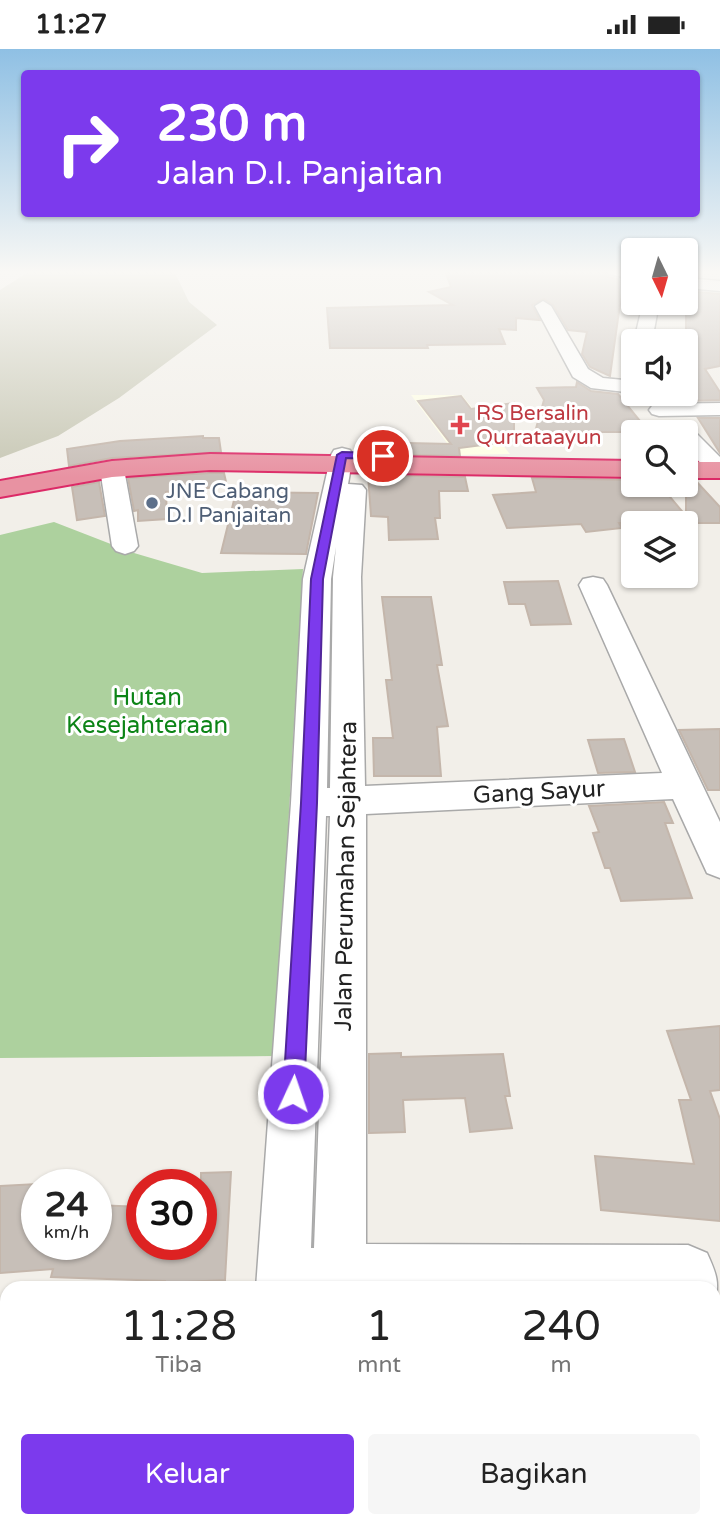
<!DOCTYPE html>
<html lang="id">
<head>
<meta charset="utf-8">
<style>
	body { margin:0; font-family:"Varela Round",sans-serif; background:#f6f6f6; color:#222; height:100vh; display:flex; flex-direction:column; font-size:26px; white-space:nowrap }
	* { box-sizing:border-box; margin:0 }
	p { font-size:23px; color:#767676 }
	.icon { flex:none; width:38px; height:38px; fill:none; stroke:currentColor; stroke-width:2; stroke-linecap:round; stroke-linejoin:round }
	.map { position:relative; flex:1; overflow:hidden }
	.panel { position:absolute; left:0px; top:1232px; width:721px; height:247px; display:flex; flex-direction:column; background:#fff; border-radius:21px 21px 0 0; box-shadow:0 2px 5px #0004 }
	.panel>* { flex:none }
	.hud { position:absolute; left:21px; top:21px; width:679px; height:147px; border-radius:7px; box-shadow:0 2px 5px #0004; background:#7c3aed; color:#fff; overflow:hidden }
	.needle { width:46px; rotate:175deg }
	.tools { position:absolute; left:621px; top:189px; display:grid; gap:14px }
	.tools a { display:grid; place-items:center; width:77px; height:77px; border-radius:7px; background:#fff; box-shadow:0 2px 5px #0004; font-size:35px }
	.speed { position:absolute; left:21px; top:1120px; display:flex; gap:14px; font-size:35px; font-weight:700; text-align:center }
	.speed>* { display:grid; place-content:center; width:91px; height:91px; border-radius:50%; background:#fff; box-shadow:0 2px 5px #0004; line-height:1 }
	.speed small { font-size:18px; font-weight:400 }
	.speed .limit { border:10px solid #d22; background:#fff; color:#111 }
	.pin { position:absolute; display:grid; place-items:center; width:60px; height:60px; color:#fff; margin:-30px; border:4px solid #fff; border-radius:50%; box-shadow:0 2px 7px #0007 }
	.me { position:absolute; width:77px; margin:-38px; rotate:3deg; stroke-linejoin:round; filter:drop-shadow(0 0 5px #0008) }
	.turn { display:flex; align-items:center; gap:24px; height:147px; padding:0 21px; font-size:32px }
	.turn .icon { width:91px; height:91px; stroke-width:2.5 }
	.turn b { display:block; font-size:49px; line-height:60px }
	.eta { display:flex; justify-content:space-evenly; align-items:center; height:119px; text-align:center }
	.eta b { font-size:42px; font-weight:600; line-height:49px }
	.action { display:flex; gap:14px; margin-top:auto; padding:14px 21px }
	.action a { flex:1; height:80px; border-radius:7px; background:#7c3aed; color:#fff; font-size:28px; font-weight:600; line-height:80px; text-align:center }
	.action a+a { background:#f6f6f6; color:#222 }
	.status { display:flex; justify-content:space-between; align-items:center; height:49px; padding:0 35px; background:#fff; direction:ltr }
	.status svg { height:19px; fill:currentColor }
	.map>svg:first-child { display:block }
	.education { fill:#ffffe5 }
	.construction { fill:#c7c7b4 }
	.forest { fill:#add19e }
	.building { fill:#c7bfb8; stroke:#c4b6ab; stroke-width:2 }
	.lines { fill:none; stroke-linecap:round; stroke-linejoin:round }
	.minor-casing { stroke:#a9a9a9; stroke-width:3 }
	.highway-casing { stroke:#dc2a67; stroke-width:4 }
	.minor { fill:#fff; fill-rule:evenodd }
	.highway { fill:#e892a2; fill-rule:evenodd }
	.route { fill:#7c3aed; stroke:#51269a; stroke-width:2 }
	.health-dot { fill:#e0444e; stroke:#fff; stroke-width:2.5 }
	.service-dot { fill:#5c6f8a; stroke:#fff; stroke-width:2.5 }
	.labels { text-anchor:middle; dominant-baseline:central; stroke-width:6; stroke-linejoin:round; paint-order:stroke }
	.far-health-label { font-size:21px; fill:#be3a42; stroke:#fff; text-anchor:start }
	.far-service-label { font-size:21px; fill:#4e5e75; stroke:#fff; text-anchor:start }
	.park-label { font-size:24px; fill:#0c8416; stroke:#fff }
	.street-label { font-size:24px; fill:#222; stroke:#fff }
</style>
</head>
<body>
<div class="status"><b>11:27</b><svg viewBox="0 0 49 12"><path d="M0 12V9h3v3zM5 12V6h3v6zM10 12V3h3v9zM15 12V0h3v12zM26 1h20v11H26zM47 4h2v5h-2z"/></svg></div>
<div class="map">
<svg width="720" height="1478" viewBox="0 0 720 1478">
	<rect width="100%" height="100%" fill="#f2efe9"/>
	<path class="education" d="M411 346H462L510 405 456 406Z"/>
	<path class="construction" d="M30 222H174L189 253 217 276 119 349 58 387 0 409V241Z"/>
	<path class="forest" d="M54 473 134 504 202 524 303 520 275 1007 0 1009V486Z"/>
	<g class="building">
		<path d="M445 222H603L608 228 618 230 620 255 610 327 590 318 582 305 587 283 568 281 553 256 544 250 532 256 540 271 516 269V281L499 280 505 295 427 296 428 299H330L327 259 453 256 429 243 451 238Z"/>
		<path d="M686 242 720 245V317L705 320 720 343V351L688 352 686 350Z"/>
		<path d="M577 333 591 342 618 345 649 383H535L544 351 537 339 576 338Z"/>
		<path d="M461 347 471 360 514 354V392L459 399 460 407 366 405 365 393 451 395 418 352Z"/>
		<path d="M698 369H720V404Z"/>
		<path d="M203 387V389H219L221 403 112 409 69 417 67 400 120 392Z"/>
		<path d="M210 424H224L227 437 166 443 167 470 138 472V461L134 462 128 429Z"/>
		<path d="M368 426 465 428 468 442H439L440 469H435L438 490 389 491 388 468 371 467Z"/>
		<path d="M532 429 634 431V436H660L686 467V432H696L720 458V474H619L622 479 586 483 581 475 507 479 493 446 536 443Z"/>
		<path d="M99 433 105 467 77 471 72 438Z"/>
		<path d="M236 443 318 444 306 505 221 504Z"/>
		<path d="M558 532 571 575 531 576 525 555H509L504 533Z"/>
		<path d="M382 548H431L442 616H437L448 677 437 678 441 727H374L373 689H393L386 631H392Z"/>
		<path d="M720 680V741H708L679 681Z"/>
		<path d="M624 690 635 723 598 724 588 691Z"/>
		<path d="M664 753 673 774H665L692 849 621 852 610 819H605L593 784 599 783 589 757Z"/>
		<path d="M720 977V1041L710 1042 720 1070V1172L601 1161 595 1107 694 1115 679 1051H691L667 982Z"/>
		<path d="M401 1004V1008L503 1005 510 1047H505L512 1079 470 1083 465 1049 403 1051 405 1083 369 1084V1005Z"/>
		<path d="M231 1123 225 1231 165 1234V1232L51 1228 53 1220 0 1224V1137L37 1135V1195H96V1156L142 1158V1195H201V1124Z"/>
	</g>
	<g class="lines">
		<g class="minor-casing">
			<g id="minor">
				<path d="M606 222H634V230L608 225Z"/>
				<path d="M686 229 720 232V242L686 239Z"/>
				<path d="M543 252 551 257 588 320 603 329 634 332V344L591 339 573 328 535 257Z"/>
				<path d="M643 254H659L652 292H634Z"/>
				<path d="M720 354V366L659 367 652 365 649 361 652 357 659 355Z"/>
				<path d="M686 380 694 382 720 408V428L712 426 686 399V383H678Z"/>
				<path d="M342 399 350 401 353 406 348 435 362 436 366 441 361 528 365 737 662 724 579 536 583 530 593 528 603 530 607 536 720 773V829L707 824 673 750 366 765V1195L688 1196 707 1204C717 1226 720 1234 714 1258V1239H256L291 754 303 530 331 406 334 401ZM336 498 333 528 330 739H327L331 530ZM326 767H330L314 1199H311Z"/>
				<path d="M112 413 120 415 124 420 138 497 134 502 125 505 116 502 112 497 100 420 104 415Z"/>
				<path d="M714 1282 720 1284V1362L714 1359Z"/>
				<rect x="0" y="1305" width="7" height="58"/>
				<rect x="158" y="1472" width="62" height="6"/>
				<rect x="244" y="1472" width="62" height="6"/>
				<rect x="309" y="1472" width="62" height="6"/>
			</g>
		</g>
		<g class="highway-casing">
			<g id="highway">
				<path d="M210 405 634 412V428L210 421 112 428 0 448V432L112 412Z"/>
				<rect x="686" y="413" width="34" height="16"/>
			</g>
		</g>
		<use href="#minor" class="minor"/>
		<use href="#highway" class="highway"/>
	</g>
	<linearGradient id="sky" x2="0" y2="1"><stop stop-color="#8fc0e4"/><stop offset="0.52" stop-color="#f9f8f5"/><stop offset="1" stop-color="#f9f8f5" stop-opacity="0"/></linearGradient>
	<rect width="720" height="429" fill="url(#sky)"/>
	<path class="route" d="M342 403 383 404 388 407 383 410 346 409 323 530 317 754 304 1045 301 1052 293 1055 286 1052 283 1045 301 754 311 530 337 406Z"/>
	<path class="health-dot" d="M456.5 365.5h7v7h7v7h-7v7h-7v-7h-7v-7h7z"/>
	<circle class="service-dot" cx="152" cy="454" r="7"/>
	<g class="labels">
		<g class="far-health-label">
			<text x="476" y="364">RS Bersalin<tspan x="476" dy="24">Qurrataayun</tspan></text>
		</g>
		<g class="far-service-label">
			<text x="166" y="442">JNE Cabang<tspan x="166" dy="24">D.I Panjaitan</tspan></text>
		</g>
		<g class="park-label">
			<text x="147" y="648">Hutan<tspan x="147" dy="28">Kesejahteraan</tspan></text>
		</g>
		<g class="street-label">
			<text transform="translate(539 743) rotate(-3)">Gang Sayur</text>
			<text transform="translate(346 827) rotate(-89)">Jalan Perumahan Sejahtera</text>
		</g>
	</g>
</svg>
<div class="tools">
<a><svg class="needle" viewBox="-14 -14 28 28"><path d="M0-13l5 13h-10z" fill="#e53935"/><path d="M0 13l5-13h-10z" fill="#767676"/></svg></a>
<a><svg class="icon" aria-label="sound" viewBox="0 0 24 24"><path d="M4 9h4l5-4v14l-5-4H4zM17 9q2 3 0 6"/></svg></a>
<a><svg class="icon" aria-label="search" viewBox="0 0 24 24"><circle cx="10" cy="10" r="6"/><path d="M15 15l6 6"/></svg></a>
<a><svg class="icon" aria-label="layers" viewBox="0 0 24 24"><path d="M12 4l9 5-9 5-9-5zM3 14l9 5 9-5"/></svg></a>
</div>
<div class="speed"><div>24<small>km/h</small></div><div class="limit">30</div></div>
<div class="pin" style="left:383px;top:407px;background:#d93025"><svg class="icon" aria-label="arrive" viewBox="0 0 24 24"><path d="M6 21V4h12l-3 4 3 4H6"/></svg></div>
<svg class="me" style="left:293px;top:1045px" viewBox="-20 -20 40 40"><circle r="17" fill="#7c3aed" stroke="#fff" stroke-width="3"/><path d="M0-11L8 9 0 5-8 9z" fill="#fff"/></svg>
<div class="hud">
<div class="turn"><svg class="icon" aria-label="right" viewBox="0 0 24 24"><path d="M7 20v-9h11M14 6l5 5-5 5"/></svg><div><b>230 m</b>Jalan D.I. Panjaitan</div></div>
</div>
<section class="panel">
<div class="eta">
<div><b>11:28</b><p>Tiba</p></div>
<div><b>1</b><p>mnt</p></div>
<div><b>240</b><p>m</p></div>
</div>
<div class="action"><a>Keluar</a><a>Bagikan</a></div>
</section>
</div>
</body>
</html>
